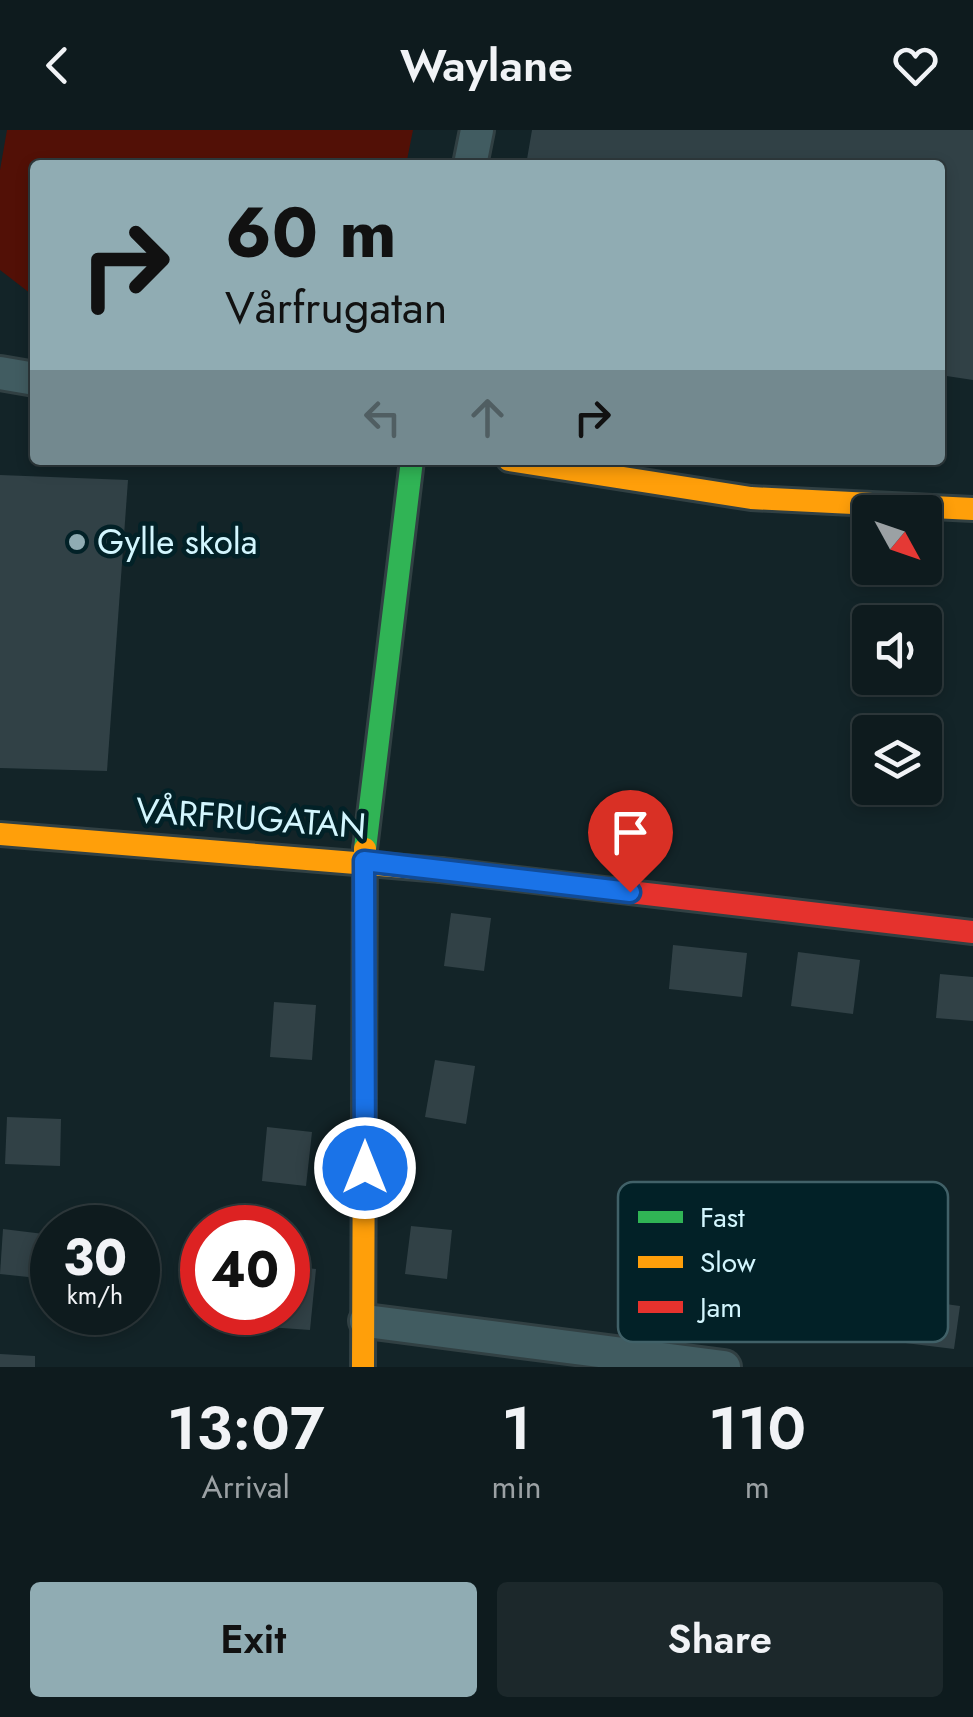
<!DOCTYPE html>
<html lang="en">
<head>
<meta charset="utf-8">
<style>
	body { margin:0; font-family:Jost,sans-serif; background:#1c282b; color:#f1f3f6; height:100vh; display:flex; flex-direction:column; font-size:38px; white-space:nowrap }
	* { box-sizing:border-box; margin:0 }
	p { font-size:32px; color:#9ba1a4 }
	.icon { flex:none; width:55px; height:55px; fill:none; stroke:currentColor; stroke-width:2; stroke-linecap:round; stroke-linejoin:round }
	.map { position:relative; height:1237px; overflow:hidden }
	.sheet { display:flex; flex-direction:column; background:#0e1b1e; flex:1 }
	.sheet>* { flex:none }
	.top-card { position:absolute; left:30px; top:30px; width:915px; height:305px; border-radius:10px; box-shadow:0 5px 15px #0003,0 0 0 2px #2e393c; background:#90acb3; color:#111; overflow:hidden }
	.needle { width:65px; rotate:130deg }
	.controls { position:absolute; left:852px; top:365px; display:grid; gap:20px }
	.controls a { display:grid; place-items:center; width:90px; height:90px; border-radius:10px; background:#0e1b1e; box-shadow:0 5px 15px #0003,0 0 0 2px #2e393c; font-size:50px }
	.speed { position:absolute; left:30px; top:1075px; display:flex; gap:20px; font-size:50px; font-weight:700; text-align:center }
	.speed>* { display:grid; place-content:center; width:130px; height:130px; border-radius:50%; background:#0e1b1e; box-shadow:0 5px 15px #0003,0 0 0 2px #2e393c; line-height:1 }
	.speed small { font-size:25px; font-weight:400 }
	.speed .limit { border:15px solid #d22; background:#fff; color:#111 }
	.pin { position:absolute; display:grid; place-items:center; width:85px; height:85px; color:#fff; margin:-102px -42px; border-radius:50% 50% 50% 0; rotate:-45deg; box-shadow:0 0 10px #0007 }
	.pin .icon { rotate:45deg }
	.me { position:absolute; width:110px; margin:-55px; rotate:0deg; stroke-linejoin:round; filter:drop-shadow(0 0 8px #0008) }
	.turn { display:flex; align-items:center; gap:35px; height:210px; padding:0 30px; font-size:45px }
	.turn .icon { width:130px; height:130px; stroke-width:2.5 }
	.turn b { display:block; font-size:70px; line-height:85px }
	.lanes { display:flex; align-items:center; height:95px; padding:0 30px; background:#0003; justify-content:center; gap:50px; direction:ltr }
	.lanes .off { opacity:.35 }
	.eta { display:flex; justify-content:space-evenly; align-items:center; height:170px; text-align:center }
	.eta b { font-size:60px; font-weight:600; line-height:70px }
	.cta { display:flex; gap:20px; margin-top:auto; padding:20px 30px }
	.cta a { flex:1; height:115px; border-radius:10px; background:#90acb3; color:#111; font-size:40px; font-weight:600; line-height:115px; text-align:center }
	.cta a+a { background:#1c282b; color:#f1f3f6 }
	header { display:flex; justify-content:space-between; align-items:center; height:130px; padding:0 30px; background:#0e1b1e; font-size:45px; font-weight:600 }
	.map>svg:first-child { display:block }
	.green { fill:#521006 }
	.building { fill:#314146 }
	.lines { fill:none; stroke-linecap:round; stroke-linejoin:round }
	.street-casing { stroke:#314043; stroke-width:38 }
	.fast-casing { stroke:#314043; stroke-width:28 }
	.slow-casing { stroke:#314043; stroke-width:28 }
	.jam-casing { stroke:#314043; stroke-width:28 }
	.street { stroke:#415c61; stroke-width:32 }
	.fast { stroke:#30b455; stroke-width:22 }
	.slow { stroke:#ff9f0a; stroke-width:22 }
	.jam { stroke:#e5322d; stroke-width:22 }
	.route-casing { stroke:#114b97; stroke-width:25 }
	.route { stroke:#1a73e8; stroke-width:18 }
	.poi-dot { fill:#90acb3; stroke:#022127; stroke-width:4 }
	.labels { text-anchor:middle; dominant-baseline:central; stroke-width:9; stroke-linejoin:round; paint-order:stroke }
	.poi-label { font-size:35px; fill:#d3f6fe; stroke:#022127; text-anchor:start }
	.street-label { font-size:35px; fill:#d3f6fe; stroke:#022127 }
	.key { fill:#022127; stroke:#416168; stroke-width:2.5 }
	.key-label { font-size:28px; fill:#d3f6fe }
</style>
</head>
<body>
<header><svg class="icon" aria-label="back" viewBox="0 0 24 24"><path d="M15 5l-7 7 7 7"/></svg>Waylane<svg class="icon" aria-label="heart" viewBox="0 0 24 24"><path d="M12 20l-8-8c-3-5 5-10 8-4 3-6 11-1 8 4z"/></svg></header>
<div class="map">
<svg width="973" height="1237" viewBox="0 0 973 1237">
	<rect width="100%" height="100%" fill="#132428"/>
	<path class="green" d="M7 0H413L406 35H35V167L0 140V40Z"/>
	<g class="building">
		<path d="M532 0H973V250L940 245V35H526Z"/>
		<path d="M0 345 128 350 107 641 0 638Z"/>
		<path d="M451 783 491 788 484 841 444 836Z"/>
		<path d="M673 815 747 823 742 867 669 859Z"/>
		<path d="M798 822 860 830 853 884 791 876Z"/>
		<path d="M940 844 973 847V891L936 888Z"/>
		<path d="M274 872 316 875 312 930 270 927Z"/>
		<path d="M435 930 475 936 466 994 425 987Z"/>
		<path d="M7 987 61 989 60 1036 5 1034Z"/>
		<path d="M267 997 312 1002 306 1056 262 1051Z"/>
		<path d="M411 1096 452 1100 447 1149 405 1144Z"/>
		<path d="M3 1099 52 1105 47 1149 0 1144Z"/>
		<path d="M288 1136 316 1139 310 1200 268 1197 269 1182H288Z"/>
		<path d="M895 1167 960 1176 954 1219 889 1211Z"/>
		<path d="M0 1224 35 1226V1237H0Z"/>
	</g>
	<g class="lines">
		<g class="street-casing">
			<g id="street">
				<path d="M470 35 477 0"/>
				<path d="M0 243 35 249"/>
				<path d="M366 1191 724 1237"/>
			</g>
		</g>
		<g class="fast-casing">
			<path id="fast" d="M365 719 412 330"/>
		</g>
		<g class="slow-casing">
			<g id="slow">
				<path d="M509 330 751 368 973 379"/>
				<path d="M0 704 441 740"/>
				<path d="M363 1237 365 719"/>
			</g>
		</g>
		<g class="jam-casing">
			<path id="jam" d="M441 740 973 802"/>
		</g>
		<use href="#street" class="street"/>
		<use href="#fast" class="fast"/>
		<use href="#slow" class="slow"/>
		<use href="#jam" class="jam"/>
	</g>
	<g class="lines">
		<g class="route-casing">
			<path id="route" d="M365 1038 364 731 630 762"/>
		</g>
		<use href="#route" class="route"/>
	</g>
	<circle class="poi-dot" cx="77" cy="412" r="10"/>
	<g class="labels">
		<g class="poi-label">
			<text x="97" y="412">Gylle skola</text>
		</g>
		<g class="street-label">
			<text transform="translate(251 688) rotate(4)">VÅRFRUGATAN</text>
		</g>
	</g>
	<rect x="618" y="1052" width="330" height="160" rx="15" class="key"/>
	<rect x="638" y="1081" width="45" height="12" fill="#30b455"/>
	<rect x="638" y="1126" width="45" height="12" fill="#ff9f0a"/>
	<rect x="638" y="1171" width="45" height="12" fill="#e5322d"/>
	<g class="key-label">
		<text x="700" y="1097">Fast</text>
		<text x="700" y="1142">Slow</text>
		<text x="700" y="1187">Jam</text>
	</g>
</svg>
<div class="controls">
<a><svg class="needle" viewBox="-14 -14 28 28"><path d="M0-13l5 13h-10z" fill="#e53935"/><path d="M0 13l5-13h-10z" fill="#9ba1a4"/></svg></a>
<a><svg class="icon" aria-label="sound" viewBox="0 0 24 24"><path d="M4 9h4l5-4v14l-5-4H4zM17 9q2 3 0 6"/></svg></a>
<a><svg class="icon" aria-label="layers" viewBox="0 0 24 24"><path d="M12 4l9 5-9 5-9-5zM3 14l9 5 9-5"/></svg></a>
</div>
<div class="speed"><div>30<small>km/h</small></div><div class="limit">40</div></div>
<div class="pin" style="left:630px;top:762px;background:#d93025"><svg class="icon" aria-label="arrive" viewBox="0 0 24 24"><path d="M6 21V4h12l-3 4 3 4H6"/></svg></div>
<svg class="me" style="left:365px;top:1038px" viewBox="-20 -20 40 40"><circle r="17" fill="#1a73e8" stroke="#fff" stroke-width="3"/><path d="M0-11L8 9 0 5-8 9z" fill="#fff"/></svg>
<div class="top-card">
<div class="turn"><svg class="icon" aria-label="right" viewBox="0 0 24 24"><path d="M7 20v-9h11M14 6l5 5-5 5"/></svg><div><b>60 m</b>Vårfrugatan</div></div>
<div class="lanes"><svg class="icon off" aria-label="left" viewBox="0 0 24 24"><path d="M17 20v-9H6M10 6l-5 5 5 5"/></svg><svg class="icon off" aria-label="ahead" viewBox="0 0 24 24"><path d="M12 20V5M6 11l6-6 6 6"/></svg><svg class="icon" aria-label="right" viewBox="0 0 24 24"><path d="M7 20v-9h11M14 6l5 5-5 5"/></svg></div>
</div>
</div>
<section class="sheet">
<div class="eta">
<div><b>13:07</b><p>Arrival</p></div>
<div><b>1</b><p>min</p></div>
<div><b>110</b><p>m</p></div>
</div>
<div class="cta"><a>Exit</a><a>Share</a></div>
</section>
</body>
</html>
